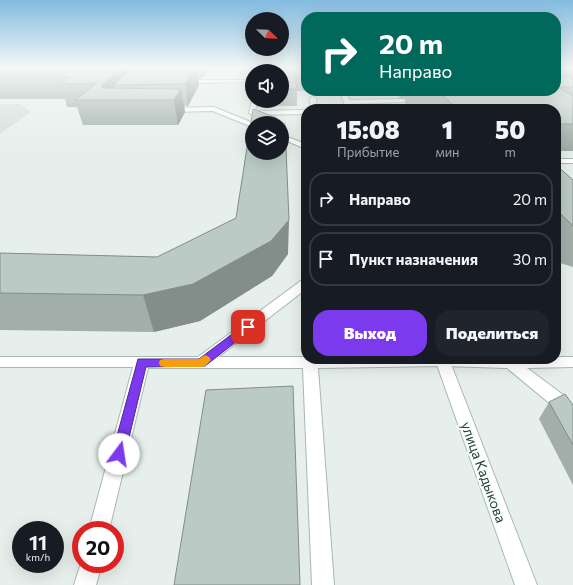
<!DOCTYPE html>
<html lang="ru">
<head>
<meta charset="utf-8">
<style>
	body { margin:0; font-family:Commissioner,sans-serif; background:#20242c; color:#f1f3f6; height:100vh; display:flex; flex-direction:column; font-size:15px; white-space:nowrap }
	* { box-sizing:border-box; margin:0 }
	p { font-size:13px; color:#9ea1a6 }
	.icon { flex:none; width:22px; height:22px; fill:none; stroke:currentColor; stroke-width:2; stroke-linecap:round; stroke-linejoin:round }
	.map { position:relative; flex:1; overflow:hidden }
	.panel { position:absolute; left:301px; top:104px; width:260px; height:260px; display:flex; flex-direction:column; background:#171b24; border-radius:16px; box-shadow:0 4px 16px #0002 }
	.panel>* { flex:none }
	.guide { position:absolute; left:301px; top:12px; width:260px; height:84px; border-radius:16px; box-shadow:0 4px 16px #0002; background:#00695c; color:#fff; overflow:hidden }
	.needle { width:26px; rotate:113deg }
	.fabs { position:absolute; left:245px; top:12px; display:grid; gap:8px }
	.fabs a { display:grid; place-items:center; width:44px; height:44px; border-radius:50%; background:#171b24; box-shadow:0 4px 16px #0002; font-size:20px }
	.speed { position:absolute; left:12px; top:521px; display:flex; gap:8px; font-size:20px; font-weight:700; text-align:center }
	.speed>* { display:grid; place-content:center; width:52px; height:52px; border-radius:50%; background:#171b24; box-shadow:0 4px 16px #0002; line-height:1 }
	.speed small { font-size:10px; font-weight:400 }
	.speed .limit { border:6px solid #d22; background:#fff; color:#111 }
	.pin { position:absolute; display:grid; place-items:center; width:34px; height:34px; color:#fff; margin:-17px; border-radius:8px; box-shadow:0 2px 6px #0006 }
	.me { position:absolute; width:44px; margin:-22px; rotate:14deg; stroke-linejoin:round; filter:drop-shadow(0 0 3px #0008) }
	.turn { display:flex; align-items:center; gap:14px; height:84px; padding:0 12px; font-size:18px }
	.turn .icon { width:52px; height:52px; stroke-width:2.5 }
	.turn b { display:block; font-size:28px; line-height:34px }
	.eta { display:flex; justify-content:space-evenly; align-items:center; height:68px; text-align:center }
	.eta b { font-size:24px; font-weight:800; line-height:28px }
	.button { display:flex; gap:8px; margin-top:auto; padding:8px 12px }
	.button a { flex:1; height:46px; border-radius:16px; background:#7c3aed; color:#fff; font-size:16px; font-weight:800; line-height:46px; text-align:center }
	.button a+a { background:#20242c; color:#f1f3f6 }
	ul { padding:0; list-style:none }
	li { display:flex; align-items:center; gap:12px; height:54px; margin:0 8px 6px; padding:0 4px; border:2px solid #363941; border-radius:16px }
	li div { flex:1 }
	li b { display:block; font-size:15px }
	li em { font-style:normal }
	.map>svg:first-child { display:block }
	.built { fill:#d4dfda }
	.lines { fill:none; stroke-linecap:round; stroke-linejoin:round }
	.lane-casing { stroke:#a8b8b3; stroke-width:2 }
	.street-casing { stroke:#a8b8b3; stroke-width:2 }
	.lane { fill:#fff; fill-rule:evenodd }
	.street { fill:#fff; fill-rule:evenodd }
	.wall { fill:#a1aea9 }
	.shaded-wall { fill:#838d89 }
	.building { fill:#bbcac4; stroke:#838d89; fill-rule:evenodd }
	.route { fill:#7c3aed; stroke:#51269a }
	.slow { fill:#f59e0b }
	.labels { text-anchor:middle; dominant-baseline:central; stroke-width:4; stroke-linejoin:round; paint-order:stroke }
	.near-street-label { font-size:14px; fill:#24423b; stroke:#f7fbf9 }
</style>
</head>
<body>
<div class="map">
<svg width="573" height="585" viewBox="0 0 573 585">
	<rect width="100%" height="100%" fill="#e6efeb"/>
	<path class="built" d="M0 104H20L31 112 0 134Z"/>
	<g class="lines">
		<g class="lane-casing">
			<g id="lane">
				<path d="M197 80H252V82L195 83V81Z"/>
				<path d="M313 96 316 98 317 109H311L310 98Z"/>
				<path d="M403 99 405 100V102L347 104 344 102 347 100Z"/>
				<path d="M252 101H258L255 111 306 110V114L252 115 249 113Z"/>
				<path d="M214 107 253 123 252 127 213 111 168 112 165 110 168 108Z"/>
				<path d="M282 135 306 144V149L282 139Z"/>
				<rect x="556" y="159" width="17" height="4"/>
				<path d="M306 279V289L218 357H306V359H556V357H573V367L527 368 566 397 573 410V431L567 429 554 407 507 368 443 366 318 368 334 585H312L303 368H148L109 530H89L133 367H0V357H198L302 280Z"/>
				<path d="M81 563V564H102L96 585H74Z"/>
			</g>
		</g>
		<g class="street-casing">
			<g id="street">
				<path d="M340 91H346L352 109H346Z"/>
				<path d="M435 359H449L537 585H515Z"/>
			</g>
		</g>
		<use href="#lane" class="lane"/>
		<use href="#street" class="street"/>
	</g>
	<g class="wall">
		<path d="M0 68H205L206 72 202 78 198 79 199 85 188 106H184L185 112 178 125H83L77 107H67L65 99H0Z"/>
		<path d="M306 68V91H307H297V106H273V101H282V71Z"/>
		<path d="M556 68 573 69V151H556V109H409L405 104 406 99 400 98 395 91H556Z"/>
		<path d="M556 165 573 180V267L557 262 556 261Z"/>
		<path d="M0 253 157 257 288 254 272 276 200 321 154 332 0 330Z"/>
		<path d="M549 402 573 405V485L539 419Z"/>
	</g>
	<g class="shaded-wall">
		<path d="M121 68H136L114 85 117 98 106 100 102 85Z"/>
		<path d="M191 68H196L199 85 188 106 185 84Z"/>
		<path d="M201 68H205L206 72 202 78Z"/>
		<path d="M181 89 185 112 178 125 174 100Z"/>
		<path d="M289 220 288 254 272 276 200 321 154 332 143 295Z"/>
	</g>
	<g class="building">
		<path d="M63 68H121L102 85V88L181 89 174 100H75L97 83 60 84 71 77H0V74H62L67 71Z"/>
		<path d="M131 68H195L185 84 114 85Z"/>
		<path d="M273 68H306V76H295L297 89H282V71H273Z"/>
		<path d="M556 68H571L573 69V71H556Z"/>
		<path d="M556 77H569L573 79V87H558L573 96V124H556V109H457L439 91H556Z"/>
		<path d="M253 109 275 117 285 124 289 220 271 241 193 284 143 295 0 293V253L157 257 236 218ZM252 123H282V153H252Z"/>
		<path d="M556 165 573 180V226L556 209Z"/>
		<path d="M293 386 300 585H174L206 390Z"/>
		<path d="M565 394 573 405V445L549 402Z"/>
	</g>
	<linearGradient id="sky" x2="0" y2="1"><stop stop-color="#83bbe0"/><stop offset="0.45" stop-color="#f4f8f6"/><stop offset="1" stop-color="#f4f8f6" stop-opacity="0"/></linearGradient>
	<rect width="573" height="150" fill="url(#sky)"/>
	<path class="route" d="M248 324 252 327 251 330 205 366 146 367 125 454 123 458 119 460 114 458 112 454 138 359H199L244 325Z"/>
	<path class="slow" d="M205 355 209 357 211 360 205 366 201 367H164L160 366 159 363 160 360 164 359H199Z"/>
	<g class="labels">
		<g class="near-street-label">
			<text transform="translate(484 472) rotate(70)">улица Кадыкова</text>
		</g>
	</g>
</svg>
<div class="fabs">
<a><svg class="needle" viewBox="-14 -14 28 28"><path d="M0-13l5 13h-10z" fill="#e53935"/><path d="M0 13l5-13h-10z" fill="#9ea1a6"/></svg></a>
<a><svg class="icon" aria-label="sound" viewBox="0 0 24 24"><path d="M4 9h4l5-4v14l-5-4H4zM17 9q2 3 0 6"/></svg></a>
<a><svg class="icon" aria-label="layers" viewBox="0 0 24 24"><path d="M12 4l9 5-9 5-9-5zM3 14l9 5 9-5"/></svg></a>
</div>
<div class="speed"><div>11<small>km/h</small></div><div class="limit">20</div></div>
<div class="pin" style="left:248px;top:327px;background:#d93025"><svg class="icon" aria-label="arrive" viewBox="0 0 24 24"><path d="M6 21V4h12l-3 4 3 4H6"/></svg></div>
<svg class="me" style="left:119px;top:454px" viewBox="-20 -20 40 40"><circle r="19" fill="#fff"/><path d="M0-13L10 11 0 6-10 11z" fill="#7c3aed"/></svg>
<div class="guide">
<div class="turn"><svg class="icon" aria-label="right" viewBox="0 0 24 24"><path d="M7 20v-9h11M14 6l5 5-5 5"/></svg><div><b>20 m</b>Направо</div></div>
</div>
<section class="panel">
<div class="eta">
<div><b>15:08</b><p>Прибытие</p></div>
<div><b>1</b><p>мин</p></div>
<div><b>50</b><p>m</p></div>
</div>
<ul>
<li><svg class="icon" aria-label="right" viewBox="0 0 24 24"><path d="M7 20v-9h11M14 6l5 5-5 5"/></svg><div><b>Направо</b></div><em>20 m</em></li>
<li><svg class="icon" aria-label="arrive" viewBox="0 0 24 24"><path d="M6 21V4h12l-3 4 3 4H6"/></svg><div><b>Пункт назначения</b></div><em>30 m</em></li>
</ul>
<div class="button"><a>Выход</a><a>Поделиться</a></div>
</section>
</div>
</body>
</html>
